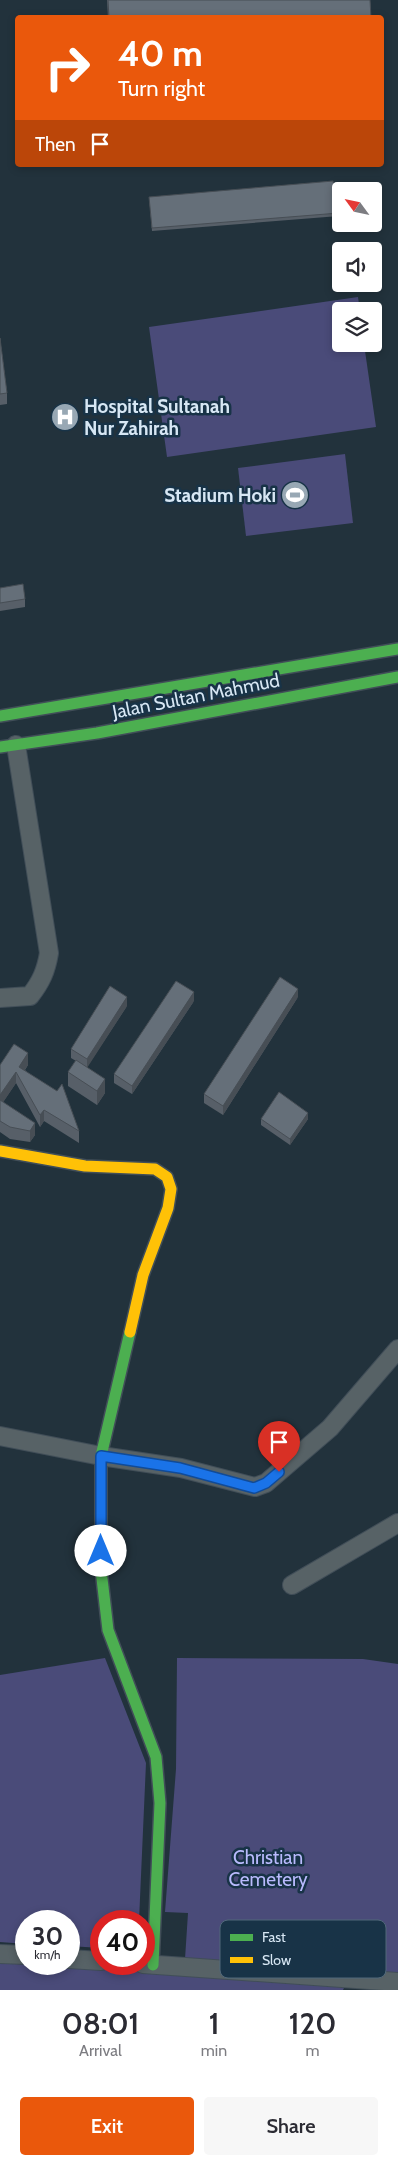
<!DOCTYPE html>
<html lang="en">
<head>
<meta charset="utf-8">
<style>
	body { margin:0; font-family:Cabin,sans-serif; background:#f7f7f7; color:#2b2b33; height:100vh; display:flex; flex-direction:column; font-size:19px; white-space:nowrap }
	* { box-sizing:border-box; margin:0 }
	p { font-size:16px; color:#7c7c81 }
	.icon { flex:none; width:28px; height:28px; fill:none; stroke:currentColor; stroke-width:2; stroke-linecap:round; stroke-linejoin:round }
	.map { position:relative; height:1990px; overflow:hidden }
	.details { display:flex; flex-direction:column; background:#fff; flex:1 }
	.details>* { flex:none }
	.hud { position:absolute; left:15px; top:15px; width:369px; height:152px; border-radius:5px; box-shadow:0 2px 8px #0003; background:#ea580c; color:#fff; overflow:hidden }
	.needle { width:32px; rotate:303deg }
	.controls { position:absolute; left:332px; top:182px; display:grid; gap:10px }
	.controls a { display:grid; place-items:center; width:50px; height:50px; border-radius:5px; background:#fff; box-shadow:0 2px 8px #0003; font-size:25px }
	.speed { position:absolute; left:15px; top:1910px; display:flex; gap:10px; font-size:25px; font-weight:700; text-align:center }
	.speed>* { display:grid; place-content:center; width:65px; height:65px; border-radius:50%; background:#fff; box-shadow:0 2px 8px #0003; line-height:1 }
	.speed small { font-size:12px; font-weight:400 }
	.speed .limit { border:8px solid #d22; background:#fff; color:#111 }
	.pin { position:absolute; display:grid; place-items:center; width:42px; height:42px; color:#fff; margin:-51px -21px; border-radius:50% 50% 50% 0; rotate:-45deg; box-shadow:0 0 5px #0007 }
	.pin .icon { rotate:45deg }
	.me { position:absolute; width:55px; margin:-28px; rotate:0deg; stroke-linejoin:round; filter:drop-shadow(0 0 4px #0008) }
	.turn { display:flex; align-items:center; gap:18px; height:105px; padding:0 20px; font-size:22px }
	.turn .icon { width:65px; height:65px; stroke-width:2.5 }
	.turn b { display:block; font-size:35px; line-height:42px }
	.then { display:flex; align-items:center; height:48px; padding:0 20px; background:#0003; gap:10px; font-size:19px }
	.eta { display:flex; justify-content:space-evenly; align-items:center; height:85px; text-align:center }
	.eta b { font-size:30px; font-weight:600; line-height:35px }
	.primary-button { display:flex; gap:10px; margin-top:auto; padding:10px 20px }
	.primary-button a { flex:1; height:58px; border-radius:5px; background:#ea580c; color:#fff; font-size:20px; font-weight:600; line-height:58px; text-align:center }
	.primary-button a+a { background:#f7f7f7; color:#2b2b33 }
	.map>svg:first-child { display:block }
	.green { fill:#4a4b79 }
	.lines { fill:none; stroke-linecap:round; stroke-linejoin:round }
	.street-casing { stroke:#414e58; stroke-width:20 }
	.fast-casing { stroke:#414e58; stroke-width:14 }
	.slow-casing { stroke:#414e58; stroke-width:14 }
	.street { stroke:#576266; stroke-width:18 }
	.fast { stroke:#4caf50; stroke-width:11 }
	.slow { stroke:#ffc107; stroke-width:11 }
	.wall { fill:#575f68 }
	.shaded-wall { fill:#474e55 }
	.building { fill:#656f79; stroke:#474e55 }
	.route-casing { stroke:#114b97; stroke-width:12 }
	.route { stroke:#1a73e8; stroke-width:9 }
	.labels { text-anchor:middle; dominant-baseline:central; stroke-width:5; stroke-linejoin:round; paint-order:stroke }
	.poi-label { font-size:19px; font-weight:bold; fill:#d7e7f4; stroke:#183347; text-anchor:start }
	.street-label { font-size:19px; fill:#d7e7f4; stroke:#183347 }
	.park-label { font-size:19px; fill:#b9bafd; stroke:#183347 }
	.key { fill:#183347; stroke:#51697b; stroke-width:1 }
	.key-label { font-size:14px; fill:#d7e7f4 }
</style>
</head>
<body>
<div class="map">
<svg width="398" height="1990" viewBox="0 0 398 1990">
	<rect width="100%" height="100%" fill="#22323c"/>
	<g class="green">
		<path d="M358 297 360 311H341V344H364L376 427 167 457 149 327Z"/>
		<path d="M345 454 353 523 246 536 238 468Z"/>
		<path d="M105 1658 146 1763 139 1921H101V1948L69 1946V1921H26V1944L0 1942V1675Z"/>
		<path d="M177 1658 363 1659 398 1664V1973L185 1959 188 1913 165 1912 176 1769Z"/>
		<path d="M0 1963 192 1974 345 1986 343 1990H0Z"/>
	</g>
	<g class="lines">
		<g class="street-casing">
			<g id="street">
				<path d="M0 998 30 996C41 982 46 971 49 953L16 745"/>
				<path d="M0 1436 101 1456 181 1468 255 1487 266 1483 330 1428 398 1349"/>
				<path d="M292 1585 398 1523"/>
				<path d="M0 1954 26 1955"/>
				<path d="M69 1959 101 1961"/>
				<path d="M143 1964 398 1982"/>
			</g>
		</g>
		<g class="fast-casing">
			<g id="fast">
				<path d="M0 716 398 649"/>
				<path d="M0 747 97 733 398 677"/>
				<path d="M130 1332 101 1456V1570L108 1630 156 1757 160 1803 153 1965"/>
			</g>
		</g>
		<g class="slow-casing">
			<path id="slow" d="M0 1151 85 1166 155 1169 167 1177 171 1189 168 1208 143 1275 130 1332"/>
		</g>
		<use href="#street" class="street"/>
		<use href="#fast" class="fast"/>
		<use href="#slow" class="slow"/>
	</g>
	<g class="wall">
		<path d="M107 0H370L371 18H108Z"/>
		<path d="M149 197 339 213V216L152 231Z"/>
		<path d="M0 338 7 393V404L0 405Z"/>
		<path d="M0 588 25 599V607L0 611Z"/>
		<path d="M298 997 223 1115 204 1103V1094Z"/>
		<path d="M194 1001 132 1094 114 1083V1074Z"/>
		<path d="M127 1006 87 1067 105 1093 97 1105 68 1086V1072L76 1061 71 1058V1049Z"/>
		<path d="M0 1065H28L25 1070 79 1131V1143L44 1121 40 1127 16 1083 3 1102 35 1135 30 1142 10 1139 0 1132Z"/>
		<path d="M261 1119H308L290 1145 261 1125Z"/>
	</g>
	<g class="shaded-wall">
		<path d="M298 989V997L223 1115V1106Z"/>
		<path d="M194 992V1001L132 1094V1086Z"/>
		<path d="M127 997V1006L87 1068V1059Z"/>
		<path d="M28 1053V1065L19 1078V1067Z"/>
		<path d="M16 1072V1083L0 1107V1095Z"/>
		<path d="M105 1079V1093L97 1105V1091Z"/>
		<path d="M44 1110V1121L40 1127V1115Z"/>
		<path d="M308 1113V1119L290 1145V1139Z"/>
		<path d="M35 1123V1135L30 1142V1131Z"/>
	</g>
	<g class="building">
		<path d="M108 0H370L371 18H109Z"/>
		<path d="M333 181 339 213 152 228 149 197Z"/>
		<path d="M0 338 7 393 0 394Z"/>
		<path d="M23 584 25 599 0 603V588Z"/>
		<path d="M280 977 298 989 223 1106 204 1094Z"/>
		<path d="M176 981 194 992 132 1086 114 1074Z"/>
		<path d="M110 986 127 997 87 1059 71 1049Z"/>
		<path d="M14 1044 28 1053 19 1067 57 1091 62 1084 79 1131 44 1110 40 1115 16 1072 0 1095V1065Z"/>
		<path d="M76 1060 105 1079 97 1091 68 1072Z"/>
		<path d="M279 1092 308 1113 290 1139 261 1119Z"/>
		<path d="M0 1100 35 1123 30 1131 10 1127 0 1121Z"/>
	</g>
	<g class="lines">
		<g class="route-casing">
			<path id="route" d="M101 1551V1456L180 1468 254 1488 266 1483 279 1472"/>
		</g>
		<use href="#route" class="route"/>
	</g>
	<defs>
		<g id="hospital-disc" transform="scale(1.4375)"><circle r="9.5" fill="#98a8b4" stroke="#183347"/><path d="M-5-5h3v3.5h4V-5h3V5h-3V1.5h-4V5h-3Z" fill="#fff"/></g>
		<g id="stadium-disc" transform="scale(1.4375)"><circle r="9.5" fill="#98a8b4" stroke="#183347"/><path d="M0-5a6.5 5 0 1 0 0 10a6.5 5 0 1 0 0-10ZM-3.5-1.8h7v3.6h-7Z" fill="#fff"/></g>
	</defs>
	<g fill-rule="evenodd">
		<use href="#hospital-disc" x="65" y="417"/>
		<use href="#stadium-disc" x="295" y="495"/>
	</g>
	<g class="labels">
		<g class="poi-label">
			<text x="84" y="406">Hospital Sultanah<tspan x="84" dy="22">Nur Zahirah</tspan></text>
			<text x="276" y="495" text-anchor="end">Stadium Hoki</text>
		</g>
		<g class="street-label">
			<text transform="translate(196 696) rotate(-11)">Jalan Sultan Mahmud</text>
		</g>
		<g class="park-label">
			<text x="268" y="1857">Christian<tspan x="268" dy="22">Cemetery</tspan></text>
		</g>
	</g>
	<rect x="220" y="1920" width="166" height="58" rx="8" class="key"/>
	<rect x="230" y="1934" width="23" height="7" fill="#4caf50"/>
	<rect x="230" y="1957" width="23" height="6" fill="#ffc107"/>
	<g class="key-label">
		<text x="262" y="1942">Fast</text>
		<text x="262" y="1965">Slow</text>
	</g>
</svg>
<div class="controls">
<a><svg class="needle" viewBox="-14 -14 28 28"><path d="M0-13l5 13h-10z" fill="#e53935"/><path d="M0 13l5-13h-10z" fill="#7c7c81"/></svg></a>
<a><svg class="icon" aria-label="sound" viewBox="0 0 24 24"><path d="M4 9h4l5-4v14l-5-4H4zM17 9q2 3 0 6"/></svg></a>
<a><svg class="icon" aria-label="layers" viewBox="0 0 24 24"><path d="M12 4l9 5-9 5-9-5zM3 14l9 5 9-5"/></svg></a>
</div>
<div class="speed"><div>30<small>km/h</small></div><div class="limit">40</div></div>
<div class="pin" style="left:279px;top:1472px;background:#d93025"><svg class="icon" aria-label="arrive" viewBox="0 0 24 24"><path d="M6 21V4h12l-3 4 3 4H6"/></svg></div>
<svg class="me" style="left:101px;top:1551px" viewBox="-20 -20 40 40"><circle r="19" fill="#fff"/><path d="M0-13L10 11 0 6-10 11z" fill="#1a73e8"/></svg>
<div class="hud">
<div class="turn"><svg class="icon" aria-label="right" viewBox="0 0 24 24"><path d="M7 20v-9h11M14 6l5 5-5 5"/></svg><div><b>40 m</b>Turn right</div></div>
<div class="then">Then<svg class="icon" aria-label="arrive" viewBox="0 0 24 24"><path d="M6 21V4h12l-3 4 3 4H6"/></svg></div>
</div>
</div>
<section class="details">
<div class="eta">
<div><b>08:01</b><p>Arrival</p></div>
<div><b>1</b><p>min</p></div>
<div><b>120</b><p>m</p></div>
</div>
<div class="primary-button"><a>Exit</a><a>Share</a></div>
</section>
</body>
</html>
